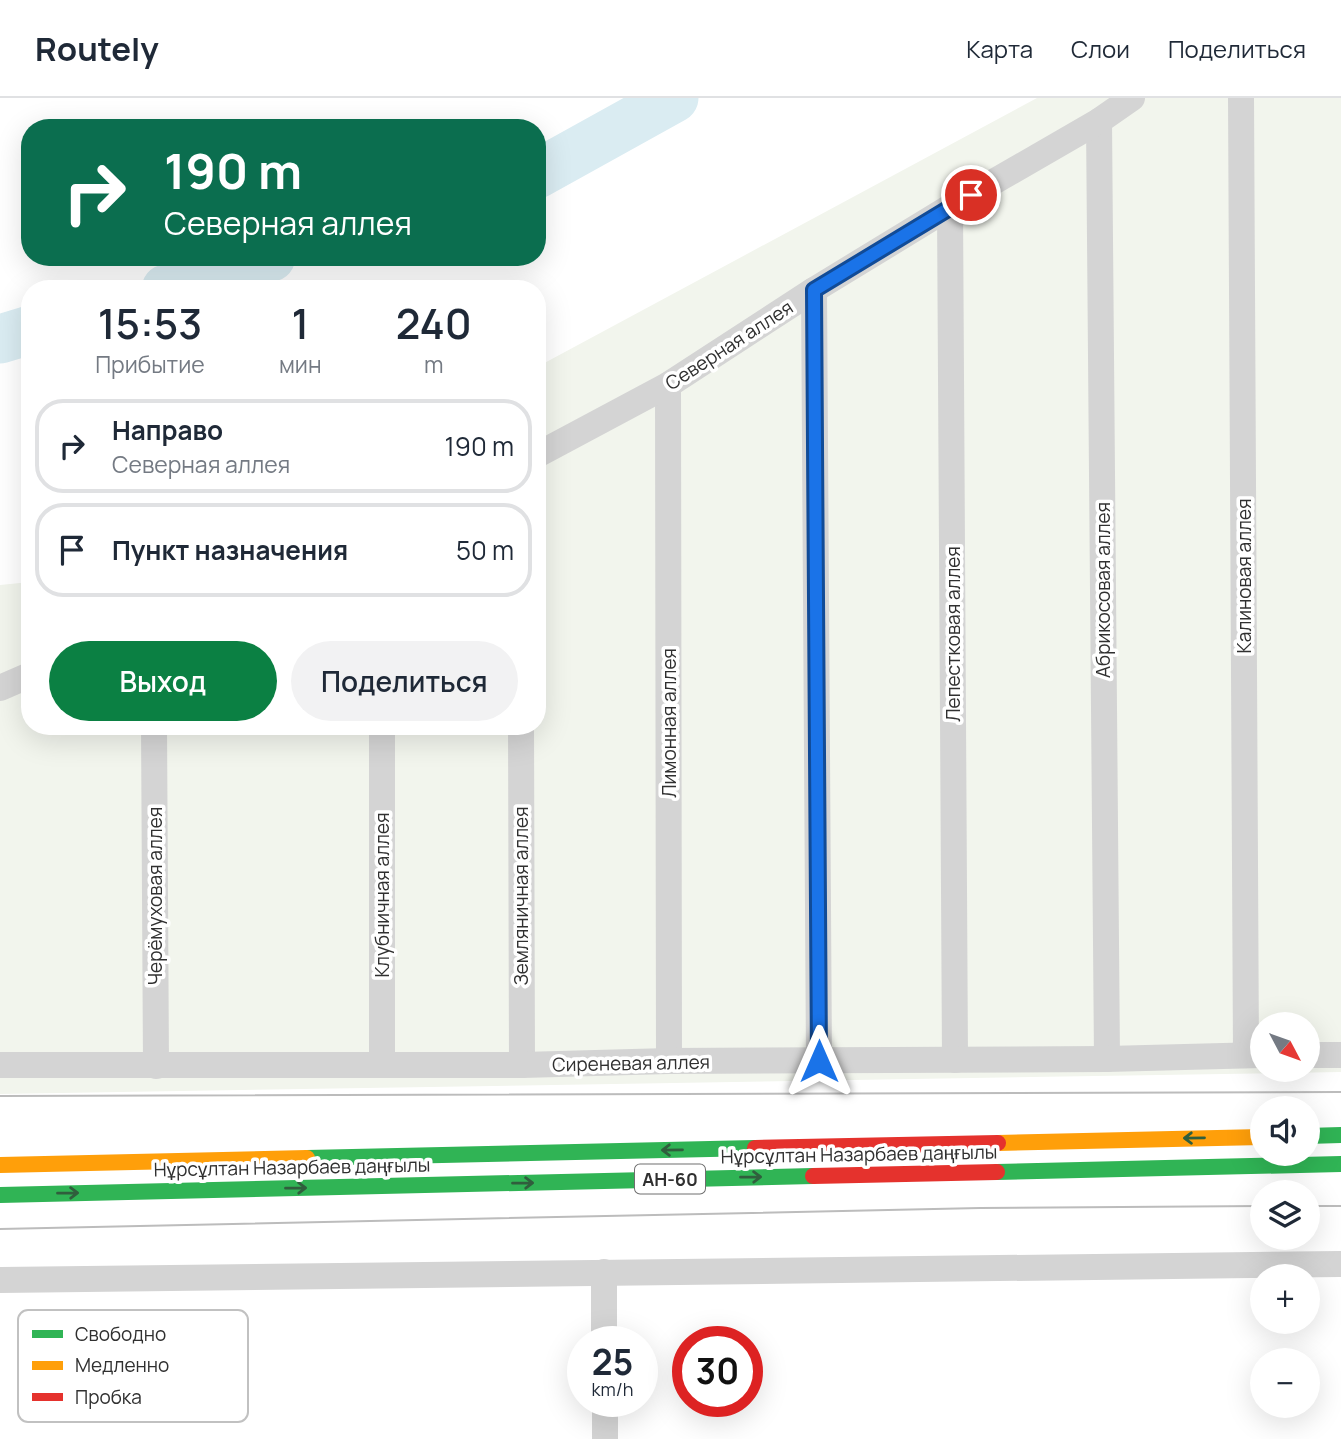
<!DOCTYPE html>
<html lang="ru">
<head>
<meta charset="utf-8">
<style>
	body { margin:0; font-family:Manrope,sans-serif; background:#f2f2f3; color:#1f2937; height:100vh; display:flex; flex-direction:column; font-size:26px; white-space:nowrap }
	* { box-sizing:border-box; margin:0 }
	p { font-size:23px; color:#747a83 }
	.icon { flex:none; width:38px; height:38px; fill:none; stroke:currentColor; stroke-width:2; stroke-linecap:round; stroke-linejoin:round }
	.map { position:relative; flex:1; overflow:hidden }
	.panel { position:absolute; left:21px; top:182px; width:525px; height:455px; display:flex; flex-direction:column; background:#fff; border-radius:28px; box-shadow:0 7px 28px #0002 }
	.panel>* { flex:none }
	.top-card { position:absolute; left:21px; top:21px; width:525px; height:147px; border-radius:28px; box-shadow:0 7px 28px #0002; background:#0b6e4f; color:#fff; overflow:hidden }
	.needle { width:46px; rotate:131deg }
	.controls { position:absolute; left:1250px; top:914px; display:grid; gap:14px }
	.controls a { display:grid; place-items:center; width:70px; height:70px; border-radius:50%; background:#fff; box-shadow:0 7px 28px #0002; font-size:35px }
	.speed { position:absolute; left:567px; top:1228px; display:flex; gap:14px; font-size:35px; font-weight:700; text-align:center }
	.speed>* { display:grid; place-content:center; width:91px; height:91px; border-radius:50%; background:#fff; box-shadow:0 7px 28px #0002; line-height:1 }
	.speed small { font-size:18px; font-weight:400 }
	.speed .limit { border:10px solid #d22; background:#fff; color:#111 }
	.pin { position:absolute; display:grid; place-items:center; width:60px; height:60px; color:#fff; margin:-30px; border:4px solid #fff; border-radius:50%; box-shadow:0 2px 7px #0007 }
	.me { position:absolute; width:77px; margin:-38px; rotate:0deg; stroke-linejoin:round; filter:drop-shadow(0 0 5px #0008) }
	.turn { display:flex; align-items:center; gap:24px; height:147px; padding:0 28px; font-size:32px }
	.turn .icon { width:91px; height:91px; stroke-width:2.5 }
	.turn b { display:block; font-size:49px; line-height:60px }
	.eta { display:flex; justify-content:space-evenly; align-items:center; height:119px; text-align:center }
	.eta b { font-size:42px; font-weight:600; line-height:49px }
	.button { display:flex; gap:14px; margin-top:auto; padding:14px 28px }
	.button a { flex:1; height:80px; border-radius:42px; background:#0b8043; color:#fff; font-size:28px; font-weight:600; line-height:80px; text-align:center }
	.button a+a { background:#f2f2f3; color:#1f2937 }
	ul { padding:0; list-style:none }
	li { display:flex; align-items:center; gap:21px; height:94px; margin:0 14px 10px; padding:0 14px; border:4px solid #e0e1e3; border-radius:28px }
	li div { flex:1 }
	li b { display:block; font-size:26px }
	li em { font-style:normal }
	header { display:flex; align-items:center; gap:42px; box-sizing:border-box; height:98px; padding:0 35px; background:#fff; border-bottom:2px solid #e0e1e3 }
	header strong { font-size:33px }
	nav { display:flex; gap:38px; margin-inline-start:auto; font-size:24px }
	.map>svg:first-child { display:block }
	.green { fill:#f2f5ed; fill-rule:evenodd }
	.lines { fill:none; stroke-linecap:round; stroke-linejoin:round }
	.river { stroke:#daecf2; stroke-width:49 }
	.street { stroke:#d4d4d4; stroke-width:26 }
	.fast { stroke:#30b455; stroke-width:16 }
	.slow { stroke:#ff9f0a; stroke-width:16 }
	.jam { stroke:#e5322d; stroke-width:16 }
	.tram { stroke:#bcbcbc; stroke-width:2 }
	.oneway { stroke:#305e3d }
	.route-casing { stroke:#114b97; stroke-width:18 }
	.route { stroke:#1a73e8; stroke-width:12 }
	.labels { text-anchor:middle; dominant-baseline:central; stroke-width:7; stroke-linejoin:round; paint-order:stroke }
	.shield { fill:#fff; stroke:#6e6e6e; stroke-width:2 }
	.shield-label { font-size:18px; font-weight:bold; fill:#303030 }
	.street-label { font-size:19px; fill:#303030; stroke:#fff }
	.key { fill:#fff; stroke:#c1c1c1; stroke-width:2 }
	.key-label { font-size:19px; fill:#303030 }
</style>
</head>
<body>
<header>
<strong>Routely</strong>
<nav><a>Карта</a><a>Слои</a><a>Поделиться</a></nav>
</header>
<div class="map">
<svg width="1341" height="1341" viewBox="0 0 1341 1341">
	<rect width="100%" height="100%" fill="#fff"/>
	<path class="green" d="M1037 0H1341V974L0 996V487L30 484V628H537V269ZM1262 926H1307V971H1262Z"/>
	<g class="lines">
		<g class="river">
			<path d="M537 76 674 0"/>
			<path d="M166 191 271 159"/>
			<path d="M0 241 30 232"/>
		</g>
		<g class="street">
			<path d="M1241 0 1246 957"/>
			<path d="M1099 23 1107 961"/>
			<path d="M950 109 955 962"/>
			<path d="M814 192 819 963"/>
			<path d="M668 287 669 963"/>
			<path d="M537 357 668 287 814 192 950 109 1099 23 1132 0"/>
			<path d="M0 590 30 577"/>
			<path d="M154 628 156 968"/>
			<path d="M382 628V966"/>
			<path d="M521 628 522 967"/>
			<path d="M1307 957H1341"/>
			<path d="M0 967H522L669 963 1107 961 1262 957"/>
			<path d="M604 1174V1244"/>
			<path d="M0 1182 1341 1166"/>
			<path d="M605 1304V1341"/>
		</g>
		<g class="fast">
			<path d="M1307 1038 1341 1037"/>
			<path d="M307 1060 755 1050"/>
			<path d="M997 1074 1341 1066"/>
			<path d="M0 1097 813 1078"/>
		</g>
		<g class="slow">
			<path d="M998 1045 1262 1039"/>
			<path d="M0 1067 307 1060"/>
		</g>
		<g class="jam">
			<path d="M755 1050 998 1045"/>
			<path d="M813 1078 997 1074"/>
		</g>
		<g class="tram">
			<path d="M0 998 1341 994"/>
			<path d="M1307 1108H1341"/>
			<path d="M0 1131 980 1110 1262 1108"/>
		</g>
	</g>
	<defs><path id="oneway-shaft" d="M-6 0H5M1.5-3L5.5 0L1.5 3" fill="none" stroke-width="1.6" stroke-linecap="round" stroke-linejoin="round" transform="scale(1.75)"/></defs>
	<g class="oneway">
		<use href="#oneway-shaft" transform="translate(1194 1040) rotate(179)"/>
		<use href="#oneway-shaft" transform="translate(672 1052) rotate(179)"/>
		<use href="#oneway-shaft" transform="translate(751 1079) rotate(-1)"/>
		<use href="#oneway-shaft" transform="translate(523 1085) rotate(-1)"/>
		<use href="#oneway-shaft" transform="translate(296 1090) rotate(-1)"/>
		<use href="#oneway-shaft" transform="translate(68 1095) rotate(-1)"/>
	</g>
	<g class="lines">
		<g class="route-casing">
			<path id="route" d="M819 963 814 192 971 97"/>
		</g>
		<use href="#route" class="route"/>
	</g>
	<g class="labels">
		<rect class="shield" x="635" y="1066.5" width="70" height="29" rx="5"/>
		<g class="shield-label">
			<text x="670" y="1081">АН-60</text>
		</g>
		<g class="street-label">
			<text transform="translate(729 247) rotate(-33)">Северная аллея</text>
			<text transform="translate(1244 478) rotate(-90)">Калиновая аллея</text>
			<text transform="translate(1103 492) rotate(-90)">Абрикосовая аллея</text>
			<text transform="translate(953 536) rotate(-90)">Лепестковая аллея</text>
			<text transform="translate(669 625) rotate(-90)">Лимонная аллея</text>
			<text transform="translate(382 797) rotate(-90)">Клубничная аллея</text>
			<text transform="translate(155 798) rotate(-90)">Черёмуховая аллея</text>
			<text transform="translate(521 798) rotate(-90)">Земляничная аллея</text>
			<text transform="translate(631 965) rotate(-1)">Сиреневая аллея</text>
			<text transform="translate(859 1056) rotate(-1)">Нұрсұлтан Назарбаев даңғылы</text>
			<text transform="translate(292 1069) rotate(-1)">Нұрсұлтан Назарбаев даңғылы</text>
		</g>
	</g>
	<rect x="18" y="1212" width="230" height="112" rx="10" class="key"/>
	<rect x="32" y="1232" width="31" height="8" fill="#30b455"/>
	<rect x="32" y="1263" width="31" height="9" fill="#ff9f0a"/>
	<rect x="32" y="1295" width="31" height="8" fill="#e5322d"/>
	<g class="key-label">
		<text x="75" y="1243">Свободно</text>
		<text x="75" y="1274">Медленно</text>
		<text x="75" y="1306">Пробка</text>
	</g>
</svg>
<div class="controls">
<a><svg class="needle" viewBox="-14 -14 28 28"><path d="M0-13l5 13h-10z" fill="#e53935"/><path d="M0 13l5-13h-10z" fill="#747a83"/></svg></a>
<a><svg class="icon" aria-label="sound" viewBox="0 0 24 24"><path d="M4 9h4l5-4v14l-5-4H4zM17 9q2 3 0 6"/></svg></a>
<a><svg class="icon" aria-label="layers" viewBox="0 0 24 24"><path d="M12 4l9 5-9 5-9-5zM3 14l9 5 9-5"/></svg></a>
<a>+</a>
<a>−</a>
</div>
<div class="speed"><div>25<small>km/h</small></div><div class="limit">30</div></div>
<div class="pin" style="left:971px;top:97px;background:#d93025"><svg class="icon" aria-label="arrive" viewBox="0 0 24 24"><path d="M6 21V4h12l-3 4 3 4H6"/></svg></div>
<svg class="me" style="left:819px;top:963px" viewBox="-20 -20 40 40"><path d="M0-17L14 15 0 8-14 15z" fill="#1a73e8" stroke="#fff" stroke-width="4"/></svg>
<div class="top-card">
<div class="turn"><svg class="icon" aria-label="right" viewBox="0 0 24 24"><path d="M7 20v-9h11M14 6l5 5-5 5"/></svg><div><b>190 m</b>Северная аллея</div></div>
</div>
<section class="panel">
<div class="eta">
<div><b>15:53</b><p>Прибытие</p></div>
<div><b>1</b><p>мин</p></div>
<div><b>240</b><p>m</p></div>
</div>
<ul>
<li><svg class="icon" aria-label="right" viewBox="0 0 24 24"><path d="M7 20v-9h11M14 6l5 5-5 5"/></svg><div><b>Направо</b><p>Северная аллея</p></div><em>190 m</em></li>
<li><svg class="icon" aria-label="arrive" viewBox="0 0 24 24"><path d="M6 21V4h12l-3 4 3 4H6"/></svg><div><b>Пункт назначения</b></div><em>50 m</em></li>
</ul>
<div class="button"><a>Выход</a><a>Поделиться</a></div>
</section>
</div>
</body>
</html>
